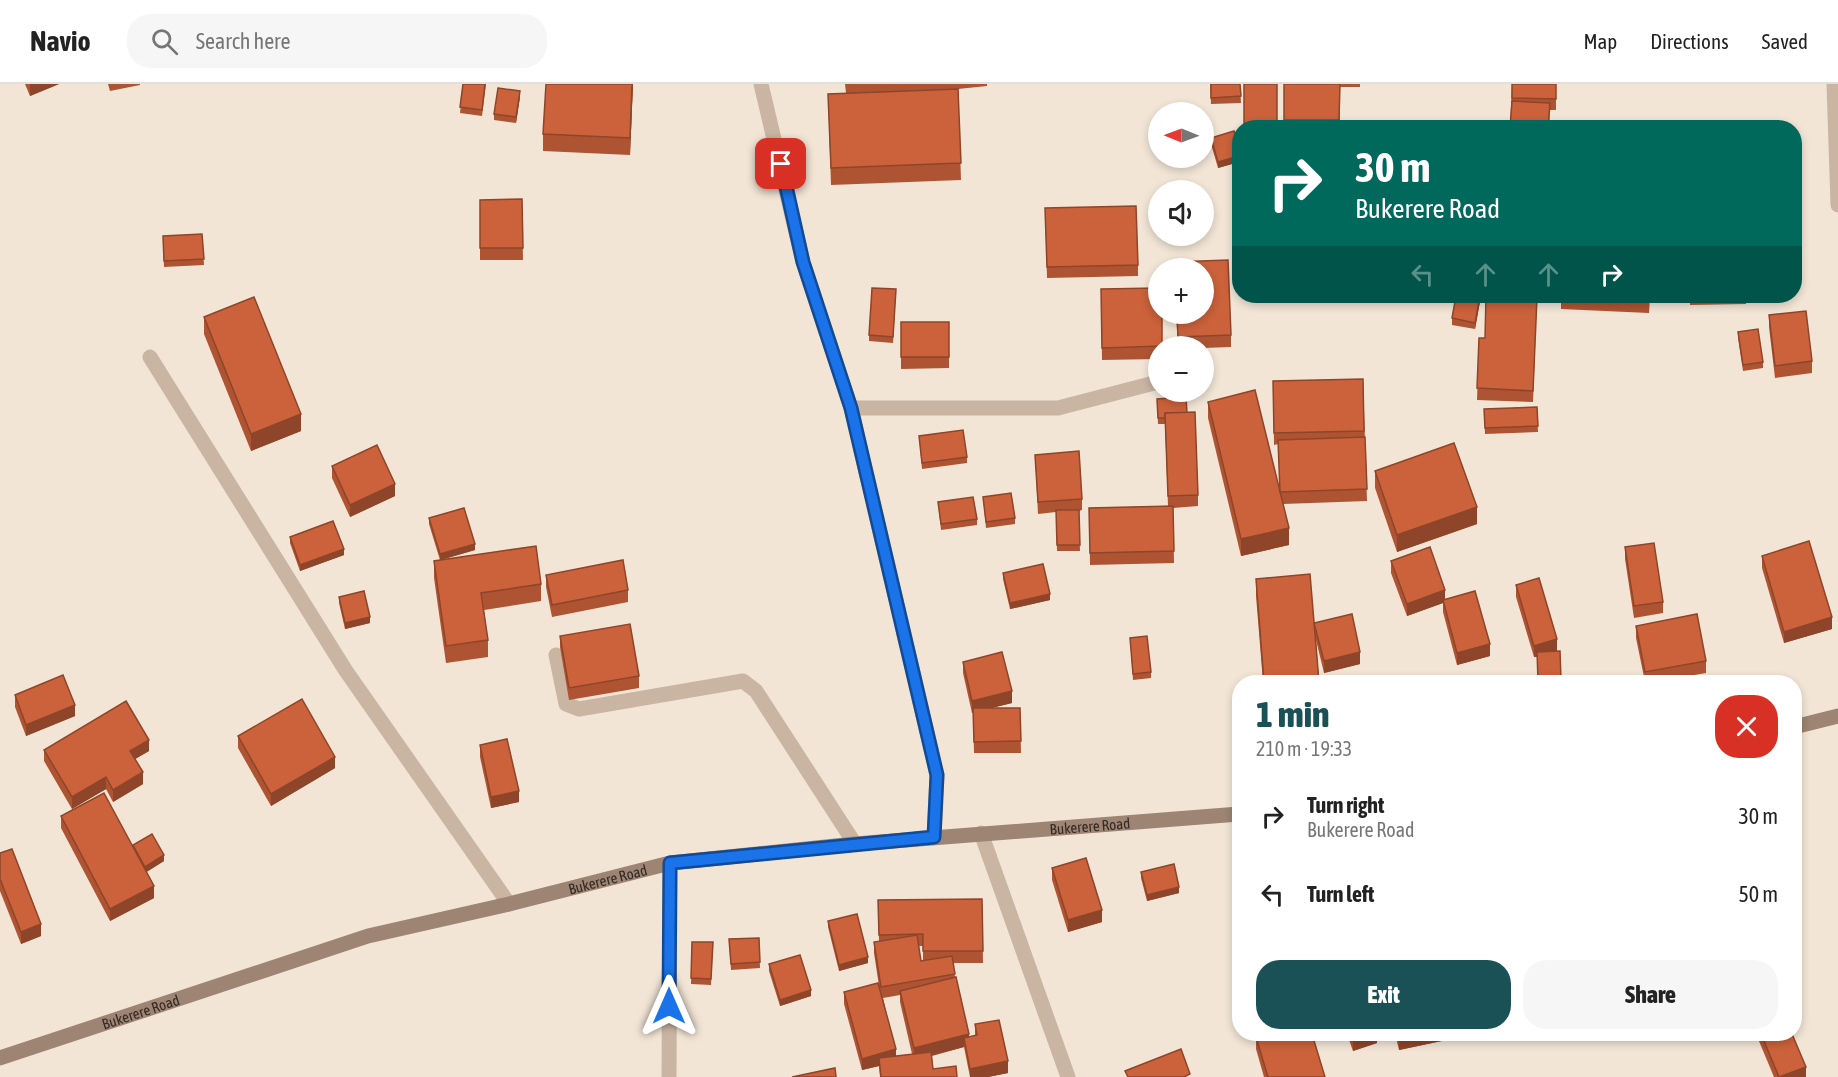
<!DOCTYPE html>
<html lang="en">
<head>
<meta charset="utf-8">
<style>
	body { margin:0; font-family:"Asap Condensed",sans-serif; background:#f6f6f6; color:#222; height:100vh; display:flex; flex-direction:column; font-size:22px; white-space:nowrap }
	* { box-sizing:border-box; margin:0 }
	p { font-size:20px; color:#767676 }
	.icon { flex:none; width:33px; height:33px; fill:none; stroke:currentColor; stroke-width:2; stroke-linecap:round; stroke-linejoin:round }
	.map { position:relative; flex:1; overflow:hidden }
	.side { position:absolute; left:1232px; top:591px; width:570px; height:366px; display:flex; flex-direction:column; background:#fff; border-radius:24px; box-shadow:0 3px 9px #0003 }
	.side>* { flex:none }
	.banner { position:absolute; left:1232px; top:36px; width:570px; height:183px; border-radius:24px; box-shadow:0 3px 9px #0003; background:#00695c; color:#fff; overflow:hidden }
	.needle { width:39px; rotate:271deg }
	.fabs { position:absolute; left:1148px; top:18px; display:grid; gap:12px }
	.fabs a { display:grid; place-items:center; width:66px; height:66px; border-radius:50%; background:#fff; box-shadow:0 3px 9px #0003; font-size:30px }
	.pin { position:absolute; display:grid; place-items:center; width:51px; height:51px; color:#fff; margin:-26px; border-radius:12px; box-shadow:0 3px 9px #0006 }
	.me { position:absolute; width:66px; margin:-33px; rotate:0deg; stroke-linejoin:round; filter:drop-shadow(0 0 4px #0008) }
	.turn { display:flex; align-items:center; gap:21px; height:126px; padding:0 24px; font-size:27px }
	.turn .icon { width:78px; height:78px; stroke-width:2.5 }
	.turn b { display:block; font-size:42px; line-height:51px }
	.lanes { display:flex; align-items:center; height:57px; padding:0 24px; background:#0003; justify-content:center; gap:30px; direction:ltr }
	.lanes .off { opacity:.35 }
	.round { display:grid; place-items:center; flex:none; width:63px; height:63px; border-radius:24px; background:#f6f6f6 }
	.summary { display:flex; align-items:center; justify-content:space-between; height:102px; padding:0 24px }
	h1 { font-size:36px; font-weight:800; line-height:45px; color:#195156 }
	.primary-button { display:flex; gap:12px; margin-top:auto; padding:12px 24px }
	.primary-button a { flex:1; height:69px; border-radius:24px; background:#195156; color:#fff; font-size:24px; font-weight:800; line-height:69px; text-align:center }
	.primary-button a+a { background:#f6f6f6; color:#222 }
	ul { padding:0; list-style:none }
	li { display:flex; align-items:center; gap:18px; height:78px; padding:0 24px }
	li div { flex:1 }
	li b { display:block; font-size:22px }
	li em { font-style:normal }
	header { display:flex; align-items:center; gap:36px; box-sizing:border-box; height:84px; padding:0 30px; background:#fff; border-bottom:2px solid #e0e0e0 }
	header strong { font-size:28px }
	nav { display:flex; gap:33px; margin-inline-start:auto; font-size:21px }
	.search { width:420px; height:54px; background:#f6f6f6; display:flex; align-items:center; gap:15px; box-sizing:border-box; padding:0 21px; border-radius:24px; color:#767676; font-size:22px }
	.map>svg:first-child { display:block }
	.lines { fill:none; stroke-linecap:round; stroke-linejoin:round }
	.lane { stroke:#cab5a2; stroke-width:15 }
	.street { stroke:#cab5a2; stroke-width:15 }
	.secondary { stroke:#9d8473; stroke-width:15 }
	.wall { fill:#af5433; fill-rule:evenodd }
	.shaded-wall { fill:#8e4529 }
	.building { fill:#cb623b; stroke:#8e4529; stroke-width:1.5 }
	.route-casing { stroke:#114b97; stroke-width:15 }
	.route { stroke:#1a73e8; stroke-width:10 }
	.labels { text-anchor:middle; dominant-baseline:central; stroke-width:4.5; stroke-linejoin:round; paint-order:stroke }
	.street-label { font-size:15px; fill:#342a25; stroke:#f9efe2 }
</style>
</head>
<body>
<header>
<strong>Navio</strong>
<div class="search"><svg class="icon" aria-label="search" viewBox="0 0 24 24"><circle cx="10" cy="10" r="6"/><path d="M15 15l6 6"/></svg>Search here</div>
<nav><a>Map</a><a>Directions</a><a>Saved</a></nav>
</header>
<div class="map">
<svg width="1838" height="993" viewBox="0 0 1838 993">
	<rect width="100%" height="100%" fill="#f2e5d6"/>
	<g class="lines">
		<path class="lane" d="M556 571 566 620 579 625 743 597 756 607 855 760"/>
		<g class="street">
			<path d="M761 0 803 178 851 324 937 691 934 753"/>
			<path d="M1834 0 1838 121"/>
			<path d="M150 273 346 587 509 820"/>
			<path d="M851 324H1058L1158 298"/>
			<path d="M981 749 1068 993"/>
			<path d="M669 993 670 779"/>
		</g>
		<g class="secondary">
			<path d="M1794 643 1838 632"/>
			<path id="s1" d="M0 974 368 852 509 820 670 779 855 760 1239 730"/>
		</g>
	</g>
	<g class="wall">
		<path d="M25 0H59L30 12Z"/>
		<path d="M108 0H140V1L110 7Z"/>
		<path d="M463 0H486L482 32 460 29Z"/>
		<path d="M633 0 630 71 543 67V50Z"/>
		<path d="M845 0H987V2L958 5 961 96 831 101 828 10 846 9Z"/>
		<path d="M1210 0H1240L1241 19 1211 20Z"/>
		<path d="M1284 0H1360V3H1340V44H1284Z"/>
		<path d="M1512 0H1556V26H1550L1549 44H1510Z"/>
		<path d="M520 13 516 39 494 36V30Z"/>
		<path d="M1211 54 1239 65V78L1218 84 1211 60Z"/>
		<path d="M522 115 523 176H480V116Z"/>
		<path d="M1045 124 1138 181V192L1047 194Z"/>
		<path d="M202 150 204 181 164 183 163 152Z"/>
		<path d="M896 205 893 259 869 257V251Z"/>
		<path d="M1101 205 1158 262V275L1102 276Z"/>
		<path d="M1481 212 1475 245 1452 241V234Z"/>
		<path d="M1561 212H1650L1649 229 1561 225Z"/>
		<path d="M1690 212H1746V220L1690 221Z"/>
		<path d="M1537 213 1533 318 1477 316 1479 254H1485Z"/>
		<path d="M1176 230H1203L1231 251V263L1203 264V262H1178Z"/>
		<path d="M1769 231 1812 277V289L1775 294 1769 243Z"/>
		<path d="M204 233 301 347 251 367 204 250Z"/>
		<path d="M901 238H949V284L901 285Z"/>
		<path d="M1738 248 1763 278V284L1743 287 1738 254Z"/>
		<path d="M1363 295 1367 417 1283 420 1289 461 1241 472 1208 334V318L1280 406 1278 360 1274 361 1273 297Z"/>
		<path d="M1157 315 1187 329 1198 411V422L1173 424 1174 479 1090 481 1089 424 1168 422 1165 340H1158Z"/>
		<path d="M1537 323 1538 348 1485 350 1484 325Z"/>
		<path d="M919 352 967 373V379L922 385Z"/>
		<path d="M1035 371 1082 415V426L1079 427 1080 467H1057L1056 428 1038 430Z"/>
		<path d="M332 382 395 412 350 433 332 394Z"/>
		<path d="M1375 387 1477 440 1397 468 1375 404Z"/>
		<path d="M983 413 1015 434V440L986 444Z"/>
		<path d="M938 418 977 435V441L941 446Z"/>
		<path d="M429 434 475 466 441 476 541 500V517L484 526 488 556V573L446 579 434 494V477L440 476 429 440Z"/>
		<path d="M290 453 344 471 300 487 290 459Z"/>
		<path d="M1625 463 1663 518V529L1634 534 1625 475Z"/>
		<path d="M1762 472 1832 545 1784 559 1762 484Z"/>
		<path d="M1391 477 1445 515 1490 572 1457 581 1443 528V519L1407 532 1391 489Z"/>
		<path d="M1003 489 1050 516 1010 525 1003 495Z"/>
		<path d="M546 491 628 506V518L552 533 546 503Z"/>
		<path d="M1256 495 1314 539 1360 580 1324 589 1316 556 1319 598H1263L1256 512Z"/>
		<path d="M1516 501 1557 567H1554H1560L1561 598H1538L1537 573H1534L1516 513Z"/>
		<path d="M339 513 370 539 345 545 339 519Z"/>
		<path d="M1636 542 1706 577V589L1653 598H1645L1636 554Z"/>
		<path d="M560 552 639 592V604L569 616 560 563Z"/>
		<path d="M1130 554 1151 588V594L1133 596Z"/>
		<path d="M963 578 1012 619 991 624H1020L1021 669H974L973 628 972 629 963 589Z"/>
		<path d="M15 611 75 632 26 652 15 623Z"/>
		<path d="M238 652 335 684 271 722 238 664Z"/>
		<path d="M480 661 519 718 491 724 480 673Z"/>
		<path d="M44 666 149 667 135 675 143 700 113 718 106 705 72 725 44 677Z"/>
		<path d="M61 732 133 762 164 777 146 788 154 814 110 837 61 744Z"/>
		<path d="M0 769 41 852 21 860 0 807Z"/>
		<path d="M1052 784 1102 838 1068 848 1052 796Z"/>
		<path d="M1141 788 1179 809 1147 817 1141 794Z"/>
		<path d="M1794 813 1796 825V836L1794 837Z"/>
		<path d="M982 815 983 879H953L955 893 969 953 975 952V940L1008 989 988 993H970L964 963 932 972 933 985 957 993H880L879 982 862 986 844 920V908L879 902 874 869V858L879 857 878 816ZM919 862H923V877H921ZM900 911V918L912 970 896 972 883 914Z"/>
		<path d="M828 837 868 879 839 887 828 843Z"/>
		<path d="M759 854 760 884 731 886 729 855Z"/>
		<path d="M692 858H713L711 901 691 900Z"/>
		<path d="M769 880 811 912 780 922 769 887Z"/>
		<path d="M1347 950H1377V959L1353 967Z"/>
		<path d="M1395 950H1456V954L1399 966Z"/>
		<path d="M1756 950H1792L1806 993H1774Z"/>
		<path d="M1256 953 1325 993H1264L1256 965Z"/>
	</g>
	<g class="shaded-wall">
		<path d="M30 0H59L30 12Z"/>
		<path d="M632 0H633L630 71V54Z"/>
		<path d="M520 7V13L516 39V33Z"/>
		<path d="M1239 72V78L1218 84V78Z"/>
		<path d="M1480 212H1481L1475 245V239Z"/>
		<path d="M301 330V347L251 367V350Z"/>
		<path d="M395 400V412L350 433V421Z"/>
		<path d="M1477 423V440L1397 468V451Z"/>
		<path d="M1289 444V461L1241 472V455Z"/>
		<path d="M475 460V466L440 476V470Z"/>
		<path d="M344 465V471L300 487V481Z"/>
		<path d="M1445 506V518L1443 516V519L1407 532V520Z"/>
		<path d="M1050 510V516L1010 525V519Z"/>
		<path d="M370 533V539L345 545V539Z"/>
		<path d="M1832 533V545L1784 559V548Z"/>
		<path d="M1557 555V567L1534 573V562Z"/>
		<path d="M1490 560V572L1457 581V569Z"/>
		<path d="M1360 568V580L1324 589V577Z"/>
		<path d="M1012 607V619L972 629V617Z"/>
		<path d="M75 621V632L26 652V641Z"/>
		<path d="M149 656V667L130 678V667Z"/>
		<path d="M335 673V684L271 722V710Z"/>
		<path d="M143 688V700L113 718V706Z"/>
		<path d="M106 693V705L72 725V713Z"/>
		<path d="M519 707V718L491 724V713Z"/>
		<path d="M164 771V777L145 789V783Z"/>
		<path d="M154 802V814L110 837V825Z"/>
		<path d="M1179 803V809L1147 817V811Z"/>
		<path d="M1102 826V838L1068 848V836Z"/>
		<path d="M41 840V852L21 860V848Z"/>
		<path d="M868 873V879L839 887V881Z"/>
		<path d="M811 906V912L780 922V916Z"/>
		<path d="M969 950V962L964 954V963L914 976V964Z"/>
		<path d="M1369 950H1377V959L1353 967V955Z"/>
		<path d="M1421 950H1456V954L1399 966V954Z"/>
		<path d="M896 965V977L879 974V982L862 986V975Z"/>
		<path d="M1008 977V989L988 993H970V985Z"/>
		<path d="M1806 983V993H1781Z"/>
	</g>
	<g class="building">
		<path d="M463 0H485L482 26 460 23Z"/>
		<path d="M546 0H632L630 54 543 50Z"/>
		<path d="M1211 0H1240L1241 12 1211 14Z"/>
		<rect x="1244" y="0" width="33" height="44"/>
		<path d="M1284 0H1340L1339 36H1284Z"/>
		<path d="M1512 0H1556V15L1512 14Z"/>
		<path d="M498 4 520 7 516 33 494 30Z"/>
		<path d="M958 5 961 79 831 84 828 10Z"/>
		<path d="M1512 17 1550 19 1548 44H1510Z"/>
		<path d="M1234 47 1239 65V72L1218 78 1211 54Z"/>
		<path d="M522 115 523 164H480V116Z"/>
		<path d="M1136 122 1138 181 1047 183 1045 124Z"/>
		<path d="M202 150 204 175 164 177 163 152Z"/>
		<path d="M1228 176 1231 251 1178 253 1177 230H1203V184H1175L1174 178Z"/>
		<path d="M872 204 896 205 893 253 869 251Z"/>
		<path d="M1158 204V230H1162V262L1102 264 1101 205Z"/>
		<path d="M1456 212H1480L1475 239 1452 234Z"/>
		<path d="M1486 212 1537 213 1533 307 1477 304 1479 254H1485Z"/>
		<path d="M1561 212H1649V217L1561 214Z"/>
		<path d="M254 213 301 330 251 350 204 233Z"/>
		<path d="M1806 227 1812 277 1775 282 1769 231Z"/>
		<rect x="901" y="238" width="48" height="35"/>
		<path d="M1758 245 1763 278 1743 281 1738 248Z"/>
		<path d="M1363 295 1364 347 1274 349 1273 297Z"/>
		<path d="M1255 306 1289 444 1241 455 1208 318Z"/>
		<path d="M1186 313 1187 329H1165V334H1158L1157 315Z"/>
		<path d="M1537 323 1538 342 1485 344 1484 325Z"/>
		<path d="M1195 328 1198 411 1168 412 1165 329Z"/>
		<path d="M963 346 967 373 922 379 919 352Z"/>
		<path d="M1365 353 1367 405 1280 408 1278 356Z"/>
		<path d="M1454 359 1477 423 1397 451 1375 387Z"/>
		<path d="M377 361 395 400 350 421 332 382Z"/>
		<path d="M1079 367 1082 415 1038 418 1035 371Z"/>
		<path d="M1011 409 1015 434 986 438 983 413Z"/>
		<path d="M973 413 977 435 941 440 938 418Z"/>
		<path d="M1173 422 1174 467 1090 469 1089 424Z"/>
		<path d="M464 424 475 460 440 470 429 434Z"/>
		<path d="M1056 426H1079L1080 461H1057Z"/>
		<path d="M333 437 344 465 300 481 290 453Z"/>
		<path d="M1809 457 1832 533 1784 548 1762 472Z"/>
		<path d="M1654 459 1663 518 1634 522 1625 463Z"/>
		<path d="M536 462 541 500 481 509 488 556 446 562 434 477Z"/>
		<path d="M1430 463 1445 506 1407 520 1391 477Z"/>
		<path d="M623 476 628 506 552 521 546 491Z"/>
		<path d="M1043 480 1050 510 1010 519 1003 489Z"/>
		<path d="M1310 490 1319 598H1264L1256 495Z"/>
		<path d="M1539 494 1557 555 1534 562 1516 501Z"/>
		<path d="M364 507 370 533 345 539 339 513Z"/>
		<path d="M1475 507 1490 560 1457 569 1443 516Z"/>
		<path d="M1352 530 1360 568 1324 577 1314 539Z"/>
		<path d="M1697 530 1706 577 1645 588 1636 542Z"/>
		<path d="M630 540 639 592 569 604 560 552Z"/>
		<path d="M1147 552 1151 588 1133 590 1130 554Z"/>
		<path d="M1560 567 1561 595 1538 596 1537 568Z"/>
		<path d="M1002 568 1012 607 972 617 963 578Z"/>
		<path d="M63 591 75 621 26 641 15 611Z"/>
		<path d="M302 615 335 673 271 710 238 652Z"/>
		<path d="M126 617 149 656 130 667 143 688 113 706 106 693 72 713 44 666Z"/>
		<path d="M973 624H1020L1021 657 974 658Z"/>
		<path d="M507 655 519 707 491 713 480 661Z"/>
		<path d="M104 709 154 802 110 825 61 732Z"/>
		<path d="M152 750 164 771 145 783 133 761Z"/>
		<path d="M12 765 41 840 21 848 0 795V769Z"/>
		<path d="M1086 774 1102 826 1068 836 1052 784Z"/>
		<path d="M1174 780 1179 803 1147 811 1141 788Z"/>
		<path d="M1794 813 1796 825H1794Z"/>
		<path d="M982 815 983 867H923V850L879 851 878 816Z"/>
		<path d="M857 830 868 873 839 881 828 837Z"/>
		<path d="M917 851 921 877 952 872 955 890 881 903 874 858Z"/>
		<path d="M759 854 760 878 731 880 729 855Z"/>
		<path d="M692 858H713L711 895 691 894Z"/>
		<path d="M800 871 811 906 780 916 769 880Z"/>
		<path d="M956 893 969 950 914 964 900 907Z"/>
		<path d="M878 899 896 965 862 975 844 908Z"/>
		<path d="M999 936 1008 977 970 985 964 954 977 951 975 940Z"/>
		<path d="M1268 950H1312L1325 993H1268L1256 953Z"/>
		<path d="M1351 950H1369L1353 955Z"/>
		<path d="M1398 950H1421L1399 954Z"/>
		<path d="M1761 950H1792L1806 983 1779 993Z"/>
		<path d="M1181 965 1190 990 1184 993H1128L1125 987Z"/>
		<path d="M931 968 933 985 956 982 957 993H881L879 974Z"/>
		<path d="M835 984 836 993H792Z"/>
	</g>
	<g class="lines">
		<g class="route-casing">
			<path id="route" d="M669 922 670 779 934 753 937 691 851 324 803 178 781 80"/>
		</g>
		<use href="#route" class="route"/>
	</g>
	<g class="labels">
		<g class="street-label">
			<text stroke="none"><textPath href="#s1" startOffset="1120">Bukerere Road</textPath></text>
			<text stroke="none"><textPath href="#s1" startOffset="634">Bukerere Road</textPath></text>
			<text stroke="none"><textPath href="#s1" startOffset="148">Bukerere Road</textPath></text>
		</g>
	</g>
</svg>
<div class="fabs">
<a><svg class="needle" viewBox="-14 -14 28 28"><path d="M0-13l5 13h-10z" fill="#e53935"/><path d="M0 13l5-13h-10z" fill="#767676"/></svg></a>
<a><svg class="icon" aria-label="sound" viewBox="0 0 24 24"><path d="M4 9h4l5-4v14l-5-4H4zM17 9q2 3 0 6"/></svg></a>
<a>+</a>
<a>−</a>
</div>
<div class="pin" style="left:781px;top:80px;background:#d93025"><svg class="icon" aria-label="arrive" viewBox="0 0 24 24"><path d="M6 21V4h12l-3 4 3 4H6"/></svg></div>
<svg class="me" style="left:669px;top:922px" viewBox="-20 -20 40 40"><path d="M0-17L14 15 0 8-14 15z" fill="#1a73e8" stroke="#fff" stroke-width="4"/></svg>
<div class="banner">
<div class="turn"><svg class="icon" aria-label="right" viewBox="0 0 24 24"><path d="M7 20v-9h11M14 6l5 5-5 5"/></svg><div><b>30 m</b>Bukerere Road</div></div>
<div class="lanes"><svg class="icon off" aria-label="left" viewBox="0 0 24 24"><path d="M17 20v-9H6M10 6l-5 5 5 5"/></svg><svg class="icon off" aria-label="ahead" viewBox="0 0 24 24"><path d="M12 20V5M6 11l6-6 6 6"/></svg><svg class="icon off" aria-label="ahead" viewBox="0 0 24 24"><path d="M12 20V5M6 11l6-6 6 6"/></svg><svg class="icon" aria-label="right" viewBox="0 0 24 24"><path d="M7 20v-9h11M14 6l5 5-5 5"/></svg></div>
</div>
<section class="side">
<div class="summary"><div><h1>1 min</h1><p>210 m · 19:33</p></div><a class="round" style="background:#d93025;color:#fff"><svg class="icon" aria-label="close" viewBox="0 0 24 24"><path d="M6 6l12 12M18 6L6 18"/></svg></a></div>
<ul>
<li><svg class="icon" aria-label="right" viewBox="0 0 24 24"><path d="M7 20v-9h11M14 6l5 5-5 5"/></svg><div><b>Turn right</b><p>Bukerere Road</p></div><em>30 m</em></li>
<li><svg class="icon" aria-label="left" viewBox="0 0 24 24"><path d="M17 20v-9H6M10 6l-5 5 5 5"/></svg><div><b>Turn left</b></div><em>50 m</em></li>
</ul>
<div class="primary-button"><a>Exit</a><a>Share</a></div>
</section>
</div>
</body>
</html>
